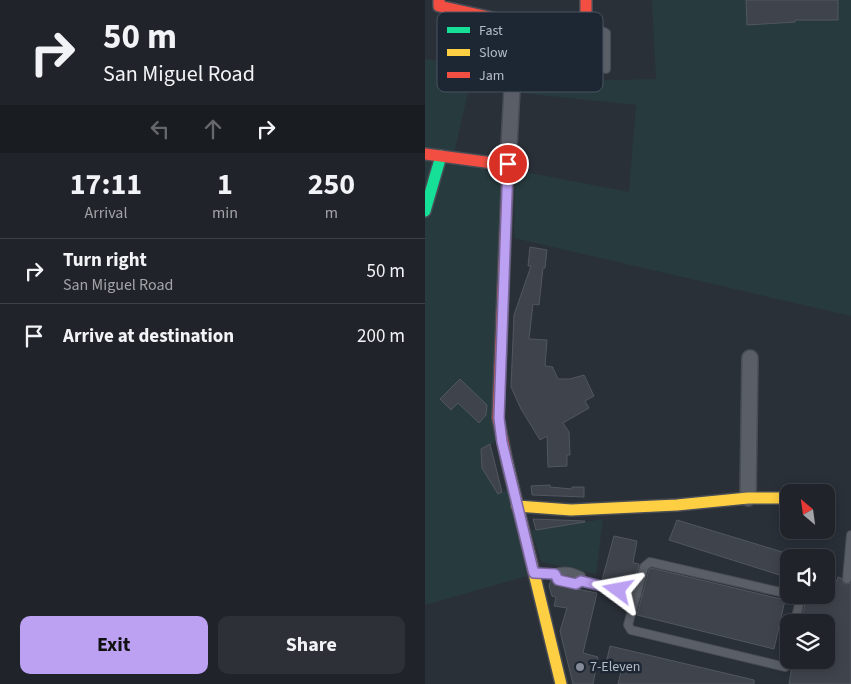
<!DOCTYPE html>
<html lang="en">
<head>
<meta charset="utf-8">
<style>
	body { margin:0; font-family:"Source Sans 3",sans-serif; background:#2d3036; color:#f1f3f6; height:100vh; display:flex; flex-direction:column; font-size:19px; white-space:nowrap }
	* { box-sizing:border-box; margin:0 }
	p { font-size:16px; color:#a2a4a8 }
	.icon { flex:none; width:28px; height:28px; fill:none; stroke:currentColor; stroke-width:2; stroke-linecap:round; stroke-linejoin:round }
	.map { position:relative; flex:1; overflow:hidden }
	.side { display:flex; flex-direction:column; background:#20242a; width:425px }
	.side>* { flex:none }
	.banner { background:#20242a; color:#f1f3f6; overflow:hidden }
	.needle { width:32px; rotate:331deg }
	.controls { position:absolute; left:355px; top:484px; display:grid; gap:10px }
	.controls a { display:grid; place-items:center; width:55px; height:55px; border-radius:10px; background:#20242a; box-shadow:0 2px 12px #0003,0 0 0 1px #3d4147; font-size:25px }
	.pin { position:absolute; display:grid; place-items:center; width:42px; height:42px; color:#fff; margin:-21px; border:2px solid #fff; border-radius:50%; box-shadow:0 1px 5px #0007 }
	.me { position:absolute; width:55px; margin:-28px; rotate:283deg; stroke-linejoin:round; filter:drop-shadow(0 0 4px #0008) }
	.turn { display:flex; align-items:center; gap:18px; height:105px; padding:0 20px; font-size:22px }
	.turn .icon { width:65px; height:65px; stroke-width:2.5 }
	.turn b { display:block; font-size:35px; line-height:42px }
	.lanes { display:flex; align-items:center; height:48px; padding:0 20px; background:#0003; justify-content:center; gap:25px; direction:ltr }
	.lanes .off { opacity:.35 }
	.eta { display:flex; justify-content:space-evenly; align-items:center; height:85px; text-align:center }
	.eta b { font-size:30px; font-weight:700; line-height:35px }
	.button { display:flex; gap:10px; margin-top:auto; padding:10px 20px }
	.button a { flex:1; height:58px; border-radius:10px; background:#bca0f2; color:#111; font-size:20px; font-weight:700; line-height:58px; text-align:center }
	.button a+a { background:#2d3036; color:#f1f3f6 }
	ul { padding:0; list-style:none }
	li { display:flex; align-items:center; gap:15px; height:65px; padding:0 20px; border-top:1px solid #3d4147 }
	li div { flex:1 }
	li b { display:block; font-size:19px }
	li em { font-style:normal }
	main { display:flex; flex:1; min-height:0 }
	.map>svg:first-child { display:block }
	.green { fill:#273a3e }
	.building { fill:#3f444c; stroke:#52575f }
	.lines { fill:none; stroke-linecap:round; stroke-linejoin:round }
	.lane-casing { stroke:#484c55; stroke-width:10 }
	.street-casing { stroke:#484c55; stroke-width:18 }
	.fast-casing { stroke:#484c55; stroke-width:14 }
	.slow-casing { stroke:#484c55; stroke-width:14 }
	.jam-casing { stroke:#484c55; stroke-width:14 }
	.lane { stroke:#5a5e66; stroke-width:8 }
	.street { stroke:#5a5e66; stroke-width:15 }
	.fast { stroke:#16e098; stroke-width:11 }
	.slow { stroke:#ffcf43; stroke-width:11 }
	.jam { stroke:#f24e42; stroke-width:11 }
	.route-casing { stroke:#7a689d; stroke-width:12 }
	.route { stroke:#bca0f2; stroke-width:9 }
	.poi-dot { fill:#848b96; stroke:#1d2633; stroke-width:2 }
	.labels { text-anchor:middle; dominant-baseline:central; stroke-width:5; stroke-linejoin:round; paint-order:stroke }
	.poi-label { font-size:14px; fill:#b4bcc9; stroke:#1d2633; text-anchor:start }
	.key { fill:#1d2633; stroke:#4a5360; stroke-width:1 }
	.key-label { font-size:14px; fill:#b4bcc9 }
</style>
</head>
<body>
<main>
<section class="side">
<div class="banner">
<div class="turn"><svg class="icon" aria-label="right" viewBox="0 0 24 24"><path d="M7 20v-9h11M14 6l5 5-5 5"/></svg><div><b>50 m</b>San Miguel Road</div></div>
<div class="lanes"><svg class="icon off" aria-label="left" viewBox="0 0 24 24"><path d="M17 20v-9H6M10 6l-5 5 5 5"/></svg><svg class="icon off" aria-label="ahead" viewBox="0 0 24 24"><path d="M12 20V5M6 11l6-6 6 6"/></svg><svg class="icon" aria-label="right" viewBox="0 0 24 24"><path d="M7 20v-9h11M14 6l5 5-5 5"/></svg></div>
</div>
<div class="eta">
<div><b>17:11</b><p>Arrival</p></div>
<div><b>1</b><p>min</p></div>
<div><b>250</b><p>m</p></div>
</div>
<ul>
<li><svg class="icon" aria-label="right" viewBox="0 0 24 24"><path d="M7 20v-9h11M14 6l5 5-5 5"/></svg><div><b>Turn right</b><p>San Miguel Road</p></div><em>50 m</em></li>
<li><svg class="icon" aria-label="arrive" viewBox="0 0 24 24"><path d="M6 21V4h12l-3 4 3 4H6"/></svg><div><b>Arrive at destination</b></div><em>200 m</em></li>
</ul>
<div class="button"><a>Exit</a><a>Share</a></div>
</section>
<div class="map">
<svg width="426" height="684" viewBox="0 0 426 684">
	<rect width="100%" height="100%" fill="#2a3038"/>
	<g class="green">
		<path d="M227 0H426V316L89 238 90 170 204 192 211 105 96 93 98 39 143 41 146 81 231 79Z"/>
		<path d="M0 59 49 66 27 163 66 170 78 181 70 442 56 449 57 468 73 494 84 488 102 576 0 605Z"/>
		<path d="M178 519 171 574 117 562 106 531Z"/>
	</g>
	<g class="building">
		<path d="M321 0H413V20H370V22L322 25Z"/>
		<path d="M105 247 122 250 120 268H118L114 305 108 304 104 339 122 340 120 366 128 367V370H129L133 379H145L159 375 169 396 160 401 164 408 138 423 144 432 145 455H142V466L123 467 122 436 115 440 96 409 86 387 89 315 106 266H103Z"/>
		<path d="M35 379 62 405 61 415 54 423 33 403 26 410 15 399Z"/>
		<path d="M65 444 77 492 73 494 57 468 56 449Z"/>
		<path d="M125 485V487L147 489V487H159V497L107 495 106 486Z"/>
		<path d="M108 519 160 521V522L111 530Z"/>
		<path d="M252 520 364 554V578L244 540Z"/>
		<path d="M189 536 212 541 208 563 214 564 208 586 177 580Z"/>
		<path d="M226 568 360 600 349 649 212 615 224 570Z"/>
		<path d="M413 577 416 578 419 584 426 583V684H364L368 660H401V641L405 622H376L382 595H401V579L412 581Z"/>
		<path d="M126 580 132 585 172 593 158 653 173 657 168 684H148L135 631 142 608 129 606 131 597 127 596 124 586Z"/>
		<path d="M185 646 329 680V684H193L196 672 180 668Z"/>
	</g>
	<g class="lines">
		<g class="lane-casing">
			<g id="lane">
				<path d="M161 27H168L181 33V69"/>
				<path d="M111 573 129 574 133 580 151 584 156 581V576C147 572 138 569 129 574"/>
				<path d="M422 579 426 535"/>
				<path d="M156 581 212 594"/>
				<path d="M364 594 225 562 219 567 203 625 206 630 360 667 364 650"/>
				<path d="M370 622 376 595"/>
			</g>
		</g>
		<g class="street-casing">
			<g id="street">
				<path d="M83 165 88 70 96 23"/>
				<path d="M323 498 325 358"/>
			</g>
		</g>
		<g class="fast-casing">
			<path id="fast" d="M0 211 16 156"/>
		</g>
		<g class="slow-casing">
			<g id="slow">
				<path d="M82 462 136 684"/>
				<path d="M92 506 146 510 252 505 323 498H364"/>
			</g>
		</g>
		<g class="jam-casing">
			<g id="jam">
				<path d="M14 0V6L85 22 161 27V0"/>
				<path d="M0 154 83 165 73 418 82 462"/>
			</g>
		</g>
		<use href="#lane" class="lane"/>
		<use href="#street" class="street"/>
		<use href="#fast" class="fast"/>
		<use href="#slow" class="slow"/>
		<use href="#jam" class="jam"/>
	</g>
	<g class="lines">
		<g class="route-casing">
			<path id="route" d="M83 164 74 418 77 442 108 570 109 573 130 574 133 580 151 584 156 581 193 590"/>
		</g>
		<use href="#route" class="route"/>
	</g>
	<circle class="poi-dot" cx="155" cy="667" r="5"/>
	<g class="labels">
		<g class="poi-label">
			<text x="165" y="667">7-Eleven</text>
		</g>
	</g>
	<rect x="12" y="12" width="166" height="80" rx="8" class="key"/>
	<rect x="22" y="27" width="23" height="6" fill="#16e098"/>
	<rect x="22" y="49" width="23" height="7" fill="#ffcf43"/>
	<rect x="22" y="72" width="23" height="6" fill="#f24e42"/>
	<g class="key-label">
		<text x="54" y="35">Fast</text>
		<text x="54" y="57">Slow</text>
		<text x="54" y="80">Jam</text>
	</g>
</svg>
<div class="controls">
<a><svg class="needle" viewBox="-14 -14 28 28"><path d="M0-13l5 13h-10z" fill="#e53935"/><path d="M0 13l5-13h-10z" fill="#a2a4a8"/></svg></a>
<a><svg class="icon" aria-label="sound" viewBox="0 0 24 24"><path d="M4 9h4l5-4v14l-5-4H4zM17 9q2 3 0 6"/></svg></a>
<a><svg class="icon" aria-label="layers" viewBox="0 0 24 24"><path d="M12 4l9 5-9 5-9-5zM3 14l9 5 9-5"/></svg></a>
</div>
<div class="pin" style="left:83px;top:164px;background:#d93025"><svg class="icon" aria-label="arrive" viewBox="0 0 24 24"><path d="M6 21V4h12l-3 4 3 4H6"/></svg></div>
<svg class="me" style="left:193px;top:590px" viewBox="-20 -20 40 40"><path d="M0-17L14 15 0 8-14 15z" fill="#bca0f2" stroke="#fff" stroke-width="4"/></svg>
</div>
</main>
</body>
</html>
